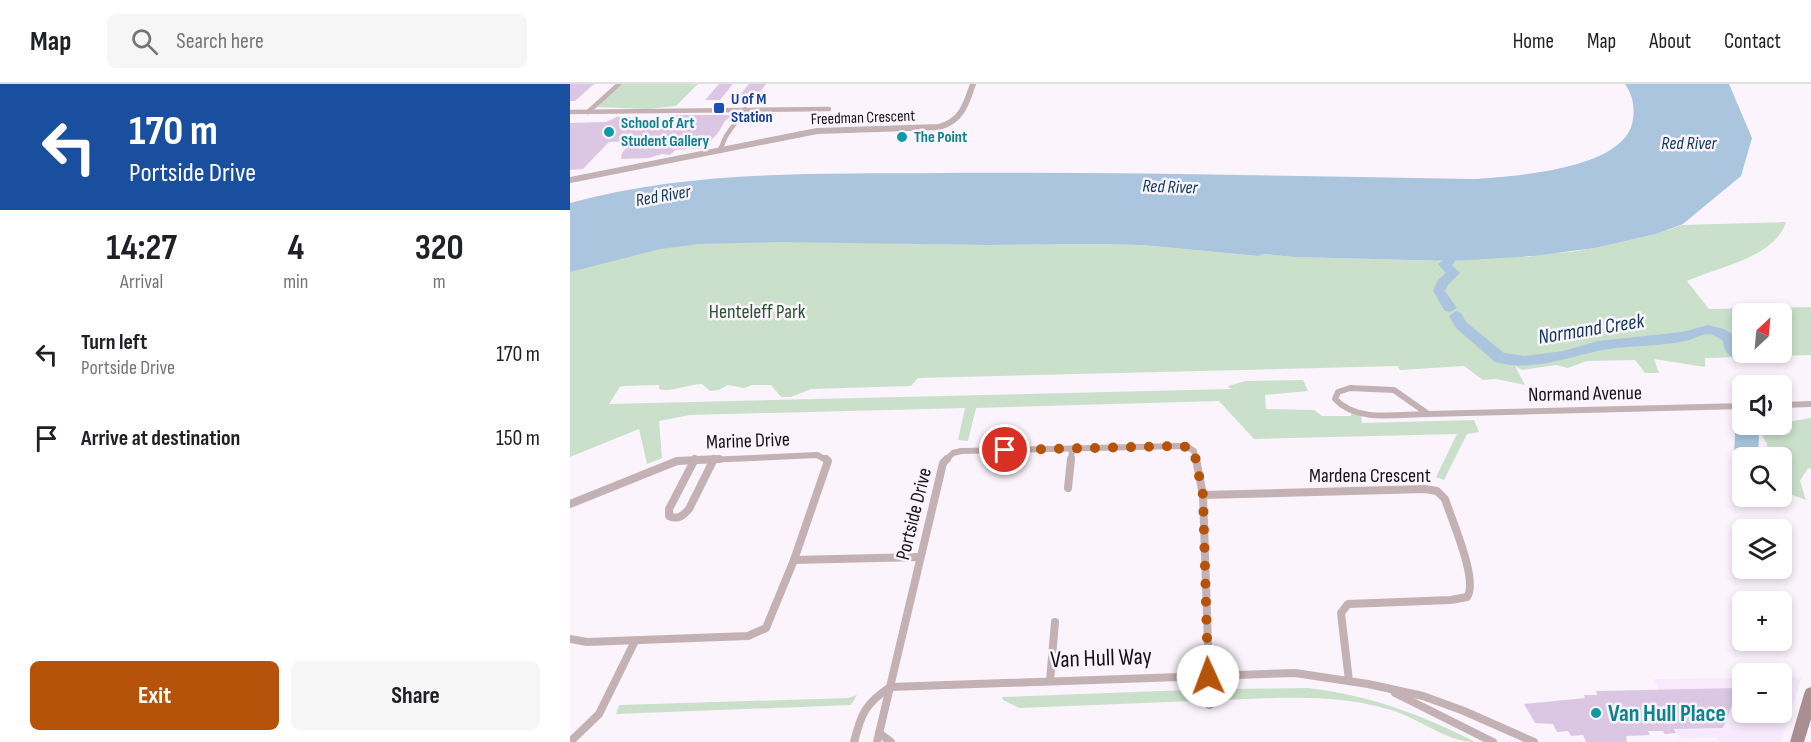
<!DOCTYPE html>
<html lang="en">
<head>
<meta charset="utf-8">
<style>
	body { margin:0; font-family:"Sofia Sans Condensed",sans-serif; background:#f6f6f6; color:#202124; height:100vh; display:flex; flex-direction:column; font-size:22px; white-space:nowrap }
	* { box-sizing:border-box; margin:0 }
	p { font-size:20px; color:#757577 }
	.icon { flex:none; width:33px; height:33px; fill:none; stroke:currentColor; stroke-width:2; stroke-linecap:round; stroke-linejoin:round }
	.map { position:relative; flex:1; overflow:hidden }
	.sheet { display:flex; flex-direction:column; background:#fff; width:570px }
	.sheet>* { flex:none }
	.hud { background:#1a4fa0; color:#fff; overflow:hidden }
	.needle { width:39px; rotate:26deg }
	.fabs { position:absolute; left:1162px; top:219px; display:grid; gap:12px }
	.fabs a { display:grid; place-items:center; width:60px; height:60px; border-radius:9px; background:#fff; box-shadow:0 3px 9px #0003; font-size:30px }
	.pin { position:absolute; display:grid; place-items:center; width:51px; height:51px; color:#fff; margin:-26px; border:3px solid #fff; border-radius:50%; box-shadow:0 2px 6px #0007 }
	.me { position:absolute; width:66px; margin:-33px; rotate:358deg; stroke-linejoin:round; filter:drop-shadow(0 0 4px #0008) }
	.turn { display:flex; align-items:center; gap:21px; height:126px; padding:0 30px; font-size:27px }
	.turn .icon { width:78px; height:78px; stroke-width:2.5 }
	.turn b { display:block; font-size:42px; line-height:51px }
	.eta { display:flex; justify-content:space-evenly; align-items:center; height:102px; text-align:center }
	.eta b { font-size:36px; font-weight:700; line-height:42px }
	.primary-button { display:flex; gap:12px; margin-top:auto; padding:12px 30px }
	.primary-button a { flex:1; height:69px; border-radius:9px; background:#b45309; color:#fff; font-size:24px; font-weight:700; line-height:69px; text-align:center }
	.primary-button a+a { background:#f6f6f6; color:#202124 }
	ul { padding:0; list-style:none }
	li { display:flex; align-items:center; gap:18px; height:84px; padding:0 30px }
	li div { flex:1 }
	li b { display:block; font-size:22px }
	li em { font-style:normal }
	header { display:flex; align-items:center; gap:36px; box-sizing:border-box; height:84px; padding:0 30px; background:#fff; border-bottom:2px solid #e0e0e0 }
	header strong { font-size:28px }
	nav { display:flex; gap:33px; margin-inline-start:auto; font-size:21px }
	.search { width:420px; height:54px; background:#f6f6f6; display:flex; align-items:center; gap:15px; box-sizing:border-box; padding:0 21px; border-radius:9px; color:#757577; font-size:22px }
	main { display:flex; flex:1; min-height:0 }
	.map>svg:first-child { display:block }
	.built { fill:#f8eafc }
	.green { fill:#cae0cb; fill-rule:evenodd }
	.water { fill:#aac5dd }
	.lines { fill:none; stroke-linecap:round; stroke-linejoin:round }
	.river { fill:#aac5dd; fill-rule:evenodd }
	.building { fill:#dbc6e3 }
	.minor-far2 { stroke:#c3b1b3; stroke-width:4.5 }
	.minor-far1 { stroke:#c3b1b3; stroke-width:6 }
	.minor { stroke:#c3b1b3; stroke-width:8 }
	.tertiary { stroke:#c3b1b3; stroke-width:6 }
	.secondary { fill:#a98f92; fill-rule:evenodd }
	.route { stroke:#b45309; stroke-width:10; stroke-dasharray:0 18 }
	.transit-dot { fill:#1a4fb4; stroke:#fbf4fd; stroke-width:2 }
	.culture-dot { fill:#0f9aa8; stroke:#fbf4fd; stroke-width:2 }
	.labels { text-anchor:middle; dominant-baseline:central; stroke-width:5; stroke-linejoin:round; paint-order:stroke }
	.far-transit-label { font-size:16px; font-weight:bold; fill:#164399; stroke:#fbf4fd; text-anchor:start }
	.far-street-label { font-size:16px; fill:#151117; stroke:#fbf4fd }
	.far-culture-label { font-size:16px; font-weight:bold; fill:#0d838f; stroke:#fbf4fd; text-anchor:start }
	.far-water-label { font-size:18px; font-style:italic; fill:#0d395b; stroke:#fbf4fd }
	.park-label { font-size:20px; fill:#29532f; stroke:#fbf4fd }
	.street-label { font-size:20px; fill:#151117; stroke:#fbf4fd }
	.water-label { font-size:21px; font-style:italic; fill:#0d395b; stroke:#fbf4fd }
	.near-street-label { font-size:24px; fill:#151117; stroke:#fbf4fd }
	.near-culture-label { font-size:24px; font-weight:bold; fill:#0d838f; stroke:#fbf4fd; text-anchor:start }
</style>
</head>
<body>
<header>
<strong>Map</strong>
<div class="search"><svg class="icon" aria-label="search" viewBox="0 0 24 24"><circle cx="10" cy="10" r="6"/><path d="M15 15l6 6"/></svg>Search here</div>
<nav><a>Home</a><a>Map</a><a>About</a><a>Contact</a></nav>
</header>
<main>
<section class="sheet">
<div class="hud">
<div class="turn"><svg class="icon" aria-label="left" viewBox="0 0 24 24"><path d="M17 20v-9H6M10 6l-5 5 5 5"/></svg><div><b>170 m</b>Portside Drive</div></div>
</div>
<div class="eta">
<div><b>14:27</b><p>Arrival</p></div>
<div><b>4</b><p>min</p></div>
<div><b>320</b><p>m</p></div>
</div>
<ul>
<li><svg class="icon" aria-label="left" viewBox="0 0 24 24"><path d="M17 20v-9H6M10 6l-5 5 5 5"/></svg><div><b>Turn left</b><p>Portside Drive</p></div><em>170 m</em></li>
<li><svg class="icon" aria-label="arrive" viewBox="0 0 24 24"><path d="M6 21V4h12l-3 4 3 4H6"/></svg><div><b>Arrive at destination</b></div><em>150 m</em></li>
</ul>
<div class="primary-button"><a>Exit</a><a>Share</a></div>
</section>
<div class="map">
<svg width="1241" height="658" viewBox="0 0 1241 658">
	<rect width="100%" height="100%" fill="#fbf4fd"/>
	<path class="built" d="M1212 593H1232L1211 658H1150L1147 653 1110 655 1084 595 1173 594V628H1212Z"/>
	<g class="green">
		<path d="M52 0H128L106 22 77 25 27 23Z"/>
		<path d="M1216 138C1205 174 1147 183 1117 197L1139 225 1241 223V271L1135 274V283L1084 275 1089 289H1075L1065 276 1017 277 998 284 986 281 952 286 945 282 955 301 926 295 913 296 894 282 830 286 828 282 348 294 341 302 241 305 221 313H211L201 301H182L174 304 158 301 149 306 140 307 132 300C117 300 102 309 89 305V301L54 302 50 303 39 320 661 305 658 302 675 297 733 296 738 307 695 311 696 325 744 326 752 332H781V323L791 327 792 339 904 336 909 348 897 350 874 396 866 393 887 350 684 355 649 317 406 324 398 357 388 356 395 324 120 331 89 337 92 374 77 380 69 345 0 373V184L101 161 208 157 417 161 523 160 572 161 687 172 693 170 725 173 882 177 938 172 960 173 965 170 1000 168 1025 164 1086 150 1112 141ZM1173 230H1212V268H1173Z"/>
		<path d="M1212 331 1223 337 1241 334V385L1238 384 1230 397 1236 416 1212 407V374L1198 373 1197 360 1188 344 1189 341 1212 340Z"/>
		<path d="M738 604C798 611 851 630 905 658 876 658 849 634 821 626 765 609 708 614 652 616L648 611 653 605Z"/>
		<path d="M616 606 627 610 628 613 624 617 449 624 433 616 432 613Z"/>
		<path d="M287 611 281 621 46 630 49 621 278 614Z"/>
	</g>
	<g class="water">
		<path d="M1055 0H1159L1182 54 1171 92 1113 140 1086 150 1025 164 963 172 882 177 724 173 693 170 688 172 572 161 523 160 417 161 209 158 129 160 90 165 0 188V119C121 86 247 90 371 89 549 88 726 92 904 95 943 92 1057 86 1063 35 1065 22 1062 10 1055 0Z"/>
		<path d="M1175 344 1189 351 1188 373 1173 374V394L1164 373 1165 349Z"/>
	</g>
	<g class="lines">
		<g class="river">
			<path d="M879 173 883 174 885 177 882 181 890 189 878 201 875 207 887 224 880 228 875 227 863 207 868 196 876 189 868 180Z"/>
			<path d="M886 227 891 229 896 238 934 269 955 272 993 267 1028 257 1112 248 1138 241 1154 245 1165 252 1172 269 1165 274C1158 272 1153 265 1153 257 1136 244 1132 253 1115 257 1087 263 1057 261 1028 267 994 274 961 288 925 278L886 244 879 232Z"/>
		</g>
	</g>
	<g class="building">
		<path d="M0 0H24L5 17H0Z"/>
		<path d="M149 0H163L150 16H135Z"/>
		<path d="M179 0H196L184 16H166Z"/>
		<path d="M106 31H163L155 37 148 49 134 64 105 66 100 71 92 70 79 74 51 75 52 69 63 57 39 58 13 85 0 86V39L36 38 47 33H61L58 37 62 38 107 37Z"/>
		<path d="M1169 604 1153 644 1104 645 1106 649 1095 650 1093 647H1078L1080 651 1056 652 1057 658H1016L1013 651 1001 652 998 647 987 648 983 640 965 639 954 620 1015 614 1014 611H1027L1026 607Z"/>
	</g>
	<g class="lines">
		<g class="minor-far2">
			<path d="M0 28 259 25"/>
			<path d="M18 28 49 0"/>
			<path d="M150 66 156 52 175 25"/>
		</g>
		<g class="minor-far1">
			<path d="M780 304 824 306 858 330C828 330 787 339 765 315L768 308Z"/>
			<path d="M1212 321 1241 320"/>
			<path d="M858 330 1173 322"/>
			<path d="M114 377 247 371 258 377"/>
			<path d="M375 377 383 369 391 367 609 362 618 363 624 367 626 377"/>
			<path d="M501 377 502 365"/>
		</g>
		<g class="minor">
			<path d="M125 375 99 425V432C108 436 113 432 119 425L144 375"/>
			<path d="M626 375 633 411 640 621"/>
			<path d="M498 404 501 375"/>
			<path d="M633 411 855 405 867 407 875 415C881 434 909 497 897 513L881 516 778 520 771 529 779 597"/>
			<path d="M0 420 107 377 149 375"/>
			<path d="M224 476 350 473"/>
			<path d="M0 555 17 558 178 552 196 544 224 476 258 377 256 375"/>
			<path d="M480 597 485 538"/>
			<path d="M320 603 725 589 798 600 853 612 894 627 964 658"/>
			<path d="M825 609 923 658"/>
			<path d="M309 649 321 658"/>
			<path d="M0 658 29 630 65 557"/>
			<path d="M284 658C291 630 295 620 320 603"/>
			<path d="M307 658 373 379 377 375"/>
		</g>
		<path class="tertiary" d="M0 96 247 47 369 43C392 37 396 20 403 0"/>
		<path class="secondary" d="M1241 603V635L1234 658H1220L1234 610 1236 605Z"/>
	</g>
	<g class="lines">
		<path class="route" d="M435 366 609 362 618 363 624 367 633 411 638 592"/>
	</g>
	<rect class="transit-dot" x="143" y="18" width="12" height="12" rx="3"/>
	<g class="culture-dot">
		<circle cx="39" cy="48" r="6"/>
		<circle cx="332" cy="53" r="6"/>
		<circle cx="1026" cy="629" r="6"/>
	</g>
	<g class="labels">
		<g class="far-transit-label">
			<text x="161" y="15">U of M<tspan x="161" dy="18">Station</tspan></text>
		</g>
		<g class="far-street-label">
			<text transform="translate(293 34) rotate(-2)">Freedman Crescent</text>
		</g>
		<g class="far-culture-label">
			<text x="51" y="39">School of Art<tspan x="51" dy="18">Student Gallery</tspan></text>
			<text x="344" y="53">The Point</text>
		</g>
		<g class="far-water-label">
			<text x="1119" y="59">Red River</text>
			<text transform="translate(600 103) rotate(2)">Red River</text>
			<text transform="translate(93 112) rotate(-10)">Red River</text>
		</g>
		<g class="park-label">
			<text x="187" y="228">Henteleff Park</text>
		</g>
		<g class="street-label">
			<text transform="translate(1015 310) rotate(-1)">Normand Avenue</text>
			<text transform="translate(178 357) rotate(-2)">Marine Drive</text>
			<text x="800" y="392">Mardena Crescent</text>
			<text transform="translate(344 430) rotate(-76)">Portside Drive</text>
		</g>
		<g class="water-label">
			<text transform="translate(1021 245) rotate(-9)">Normand Creek</text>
		</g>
		<g class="near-street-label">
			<text transform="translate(531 574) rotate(-2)">Van Hull Way</text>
		</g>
		<g class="near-culture-label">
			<text x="1038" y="629">Van Hull Place</text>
		</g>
	</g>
</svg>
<div class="fabs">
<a><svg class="needle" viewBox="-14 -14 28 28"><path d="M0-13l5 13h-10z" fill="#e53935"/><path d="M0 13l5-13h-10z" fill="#757577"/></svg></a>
<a><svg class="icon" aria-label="sound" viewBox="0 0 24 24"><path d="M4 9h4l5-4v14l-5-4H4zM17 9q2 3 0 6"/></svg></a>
<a><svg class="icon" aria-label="search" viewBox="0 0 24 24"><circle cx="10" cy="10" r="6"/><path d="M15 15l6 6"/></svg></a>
<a><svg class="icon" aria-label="layers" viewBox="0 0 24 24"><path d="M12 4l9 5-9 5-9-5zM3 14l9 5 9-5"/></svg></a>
<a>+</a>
<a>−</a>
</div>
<div class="pin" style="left:435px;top:366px;background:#d93025"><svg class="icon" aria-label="arrive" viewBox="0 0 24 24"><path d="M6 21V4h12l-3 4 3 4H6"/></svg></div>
<svg class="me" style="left:638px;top:592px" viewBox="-20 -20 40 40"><circle r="19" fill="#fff"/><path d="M0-13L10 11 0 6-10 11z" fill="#b45309"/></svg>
</div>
</main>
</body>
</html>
